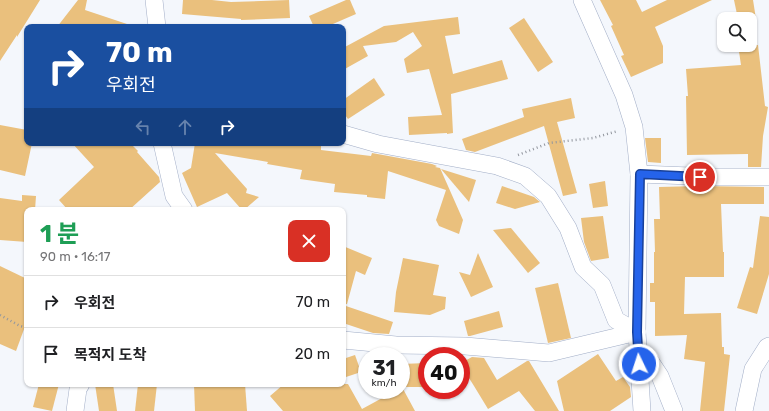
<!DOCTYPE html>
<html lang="ko">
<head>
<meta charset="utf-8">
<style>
	body { margin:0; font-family:Rubik,"Noto Sans KR",sans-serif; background:#f2f2f2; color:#202124; height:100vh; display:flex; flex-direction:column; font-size:15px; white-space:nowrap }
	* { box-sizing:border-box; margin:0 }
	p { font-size:13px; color:#757577 }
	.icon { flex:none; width:22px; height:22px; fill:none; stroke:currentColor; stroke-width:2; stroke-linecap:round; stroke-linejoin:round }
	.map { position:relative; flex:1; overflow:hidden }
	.sheet { position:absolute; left:24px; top:207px; width:322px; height:180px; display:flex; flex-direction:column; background:#fff; border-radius:8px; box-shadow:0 1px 3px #0004 }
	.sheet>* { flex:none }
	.hud { position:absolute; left:24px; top:24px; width:322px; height:122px; border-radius:8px; box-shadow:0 1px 3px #0004; background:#1a4fa0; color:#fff; overflow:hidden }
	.controls { position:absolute; left:717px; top:12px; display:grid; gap:8px }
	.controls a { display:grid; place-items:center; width:40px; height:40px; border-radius:8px; background:#fff; box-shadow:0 1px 3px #0004; font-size:20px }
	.speed { position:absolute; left:358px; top:347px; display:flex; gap:8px; font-size:20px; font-weight:700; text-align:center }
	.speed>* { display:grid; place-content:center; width:52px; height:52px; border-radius:50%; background:#fff; box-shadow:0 1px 3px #0004; line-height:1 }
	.speed small { font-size:10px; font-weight:400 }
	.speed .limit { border:6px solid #d22; background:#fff; color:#111 }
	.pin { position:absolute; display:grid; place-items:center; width:34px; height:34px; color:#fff; margin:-17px; border:2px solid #fff; border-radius:50%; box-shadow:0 1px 4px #0007 }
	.me { position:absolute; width:44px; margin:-22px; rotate:356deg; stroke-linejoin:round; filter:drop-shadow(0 0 3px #0008) }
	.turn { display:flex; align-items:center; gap:14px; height:84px; padding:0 16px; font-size:18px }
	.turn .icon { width:52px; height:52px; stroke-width:2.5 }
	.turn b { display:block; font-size:28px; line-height:34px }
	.lanes { display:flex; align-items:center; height:38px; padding:0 16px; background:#0003; justify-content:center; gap:20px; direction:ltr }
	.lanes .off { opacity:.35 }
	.round { display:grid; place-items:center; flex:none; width:42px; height:42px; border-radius:8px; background:#f2f2f2 }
	.head { display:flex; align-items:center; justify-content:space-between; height:68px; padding:0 16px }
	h1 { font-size:24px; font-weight:700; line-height:30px; color:#1e9e55 }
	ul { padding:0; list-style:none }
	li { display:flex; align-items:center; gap:12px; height:52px; padding:0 16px; border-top:1px solid #e0e0e0 }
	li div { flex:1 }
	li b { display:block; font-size:15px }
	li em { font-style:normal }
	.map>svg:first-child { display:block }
	.building { fill:#eac07d }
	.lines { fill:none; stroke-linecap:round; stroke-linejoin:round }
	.minor-casing { stroke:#a2aec7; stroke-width:18 }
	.path { stroke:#92969e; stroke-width:2.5; stroke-dasharray:1 3; stroke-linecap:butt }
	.minor { stroke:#fff; stroke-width:17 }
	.route-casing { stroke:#184099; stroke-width:10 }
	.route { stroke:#2563eb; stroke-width:7 }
</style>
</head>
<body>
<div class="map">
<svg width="769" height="411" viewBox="0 0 769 411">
	<rect width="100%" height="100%" fill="#f4f7fc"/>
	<g class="building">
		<path d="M0 0H40L17 37V35L0 61Z"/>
		<path d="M78 0H87L85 10 127 24V27H57Z"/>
		<path d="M183 0H212L231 2 289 0 290 18 241 20V19L182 14Z"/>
		<path d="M346 0H350L356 14 326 27H314L309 16Z"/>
		<path d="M600 0H636L642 12 667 0H712L655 27 663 46V63L631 77 621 56 624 55 611 26 613 25Z"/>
		<path d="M734 0H753L756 19H738Z"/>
		<path d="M458 17 460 34 445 36 453 74 502 60 508 79 451 94 453 133 447 134V133L409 135 408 117 442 115 429 69 407 73 404 59 422 46 413 32 396 42 363 46 368 56 343 70V48L384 26Z"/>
		<path d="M524 18 553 62 538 72 509 28Z"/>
		<path d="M738 45H758L765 106 768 107 763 136 761 167H748V154L687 155 686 96H688L686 69 741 65Z"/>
		<path d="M374 78 385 95 348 119 343 112V100Z"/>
		<path d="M571 98 575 118 557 122 577 193 563 196 544 126 475 152 466 150 462 139 524 117 522 109Z"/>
		<path d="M0 125 27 130V143H32L25 176 0 170Z"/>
		<path d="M645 138H661V163L648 162Z"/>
		<path d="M72 143H130L138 151 137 152 159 177 160 182 129 210H68L59 200 94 167Z"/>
		<path d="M195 143H295L321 146V150L371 156 372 153 432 164 437 166 435 167 440 168 463 220 459 234 439 226 436 220 446 190 388 171 385 199 367 197V195L334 192 335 184 300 179 302 170 267 164 268 162 215 153 247 189 246 193 259 197 244 210H242L227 193 197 207 182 173 191 168Z"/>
		<path d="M441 169 476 180 469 202Z"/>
		<path d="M605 181 608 206 593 208 589 184Z"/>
		<path d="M502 186 534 197 540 202 515 209 496 203Z"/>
		<path d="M699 186 764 187V204H721L723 252H724V277H685L684 314 721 313 722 347H724V354L730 355 724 411H700L705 362 684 359 687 335 655 336V302H650V283H654V252H655L654 219H660L659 187Z"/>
		<path d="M22 195 36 196 35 210H27V242L0 240V198L22 201Z"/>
		<path d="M603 216 609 258 591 261 584 242 581 218Z"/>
		<path d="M760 216 769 217V274L757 314 737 308 750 267 753 268Z"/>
		<path d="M511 228 540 263 528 273 493 230Z"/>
		<path d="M343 246 372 258 365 275 356 271 347 304H343Z"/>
		<path d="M478 253 493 287 471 297 459 272 470 275Z"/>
		<path d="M403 258 439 265 433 295 446 297 445 309 430 315 394 312 396 292Z"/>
		<path d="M0 266 27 279V321L16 351 0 344Z"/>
		<path d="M558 283 571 338 548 343 535 288Z"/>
		<path d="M343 305 393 322 389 334 373 333 343 323Z"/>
		<path d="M499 311 503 327 470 336H468L464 321Z"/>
		<path d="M598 354 616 381 623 377 630 387 631 397 610 411H564L557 381Z"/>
		<path d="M355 355 361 372 343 378V359Z"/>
		<path d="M472 357 484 358 497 380 527 361H529L559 411H535L519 391 488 409 474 386H475H474L469 378 461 383V363Z"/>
		<path d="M427 363V387H402L415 411H283L270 396 284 384H348L362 409 397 390H401V388L402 387H401V364Z"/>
		<path d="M39 384H59L52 411 33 407Z"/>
		<path d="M95 384H113L117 411H99Z"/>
		<path d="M138 384H157L154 411H135Z"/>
		<path d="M194 384H245L247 411H195Z"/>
	</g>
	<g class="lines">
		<g class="minor-casing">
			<g id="minor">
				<path d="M154 0 157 27"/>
				<path d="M582 0 624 95 634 127 639 174 637 332 642 411"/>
				<path d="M343 134 378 144 497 166 525 176 548 196 568 228 583 267 602 285 616 320 637 332"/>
				<path d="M162 143 174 196 184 210"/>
				<path d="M639 174 716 177H769"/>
				<path d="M343 340 396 345 465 346 549 353 637 332"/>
				<path d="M638 349 650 361 660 376 674 411"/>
				<path d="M75 411 78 389 81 384"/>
				<path d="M744 411 753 369 767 347 769 346"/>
			</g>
		</g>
		<g class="path">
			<path d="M518 155 549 143 593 138 618 131"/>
			<path d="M0 315 20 326 27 328"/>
		</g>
		<use href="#minor" class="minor"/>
	</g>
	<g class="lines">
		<g class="route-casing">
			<path id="route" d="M639 364 637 332 640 174 700 177"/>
		</g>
		<use href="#route" class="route"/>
	</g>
</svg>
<div class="controls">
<a><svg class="icon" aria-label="search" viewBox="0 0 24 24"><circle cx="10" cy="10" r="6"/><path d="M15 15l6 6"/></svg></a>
</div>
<div class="speed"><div>31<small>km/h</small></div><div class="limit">40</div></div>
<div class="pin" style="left:700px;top:177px;background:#d93025"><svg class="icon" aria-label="arrive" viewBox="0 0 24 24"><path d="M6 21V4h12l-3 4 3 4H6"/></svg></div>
<svg class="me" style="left:639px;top:364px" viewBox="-20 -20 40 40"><circle r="17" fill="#2563eb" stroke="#fff" stroke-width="3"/><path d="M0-11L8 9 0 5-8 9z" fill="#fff"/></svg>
<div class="hud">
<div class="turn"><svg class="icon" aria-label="right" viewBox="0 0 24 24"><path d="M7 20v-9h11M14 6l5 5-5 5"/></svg><div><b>70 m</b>우회전</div></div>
<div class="lanes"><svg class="icon off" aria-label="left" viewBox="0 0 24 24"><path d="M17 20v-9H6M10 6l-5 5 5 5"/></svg><svg class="icon off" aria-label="ahead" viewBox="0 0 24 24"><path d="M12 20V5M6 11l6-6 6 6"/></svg><svg class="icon" aria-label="right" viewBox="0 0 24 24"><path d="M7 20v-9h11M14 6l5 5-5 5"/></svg></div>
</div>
<section class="sheet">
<div class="head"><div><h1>1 분</h1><p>90 m · 16:17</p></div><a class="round" style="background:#d93025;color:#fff"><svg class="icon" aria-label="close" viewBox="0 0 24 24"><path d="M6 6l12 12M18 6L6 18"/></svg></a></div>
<ul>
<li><svg class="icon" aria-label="right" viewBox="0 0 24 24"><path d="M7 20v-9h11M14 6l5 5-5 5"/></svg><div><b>우회전</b></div><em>70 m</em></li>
<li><svg class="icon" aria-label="arrive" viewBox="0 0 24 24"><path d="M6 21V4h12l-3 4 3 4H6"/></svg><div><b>목적지 도착</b></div><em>20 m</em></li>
</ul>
</section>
</div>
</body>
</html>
